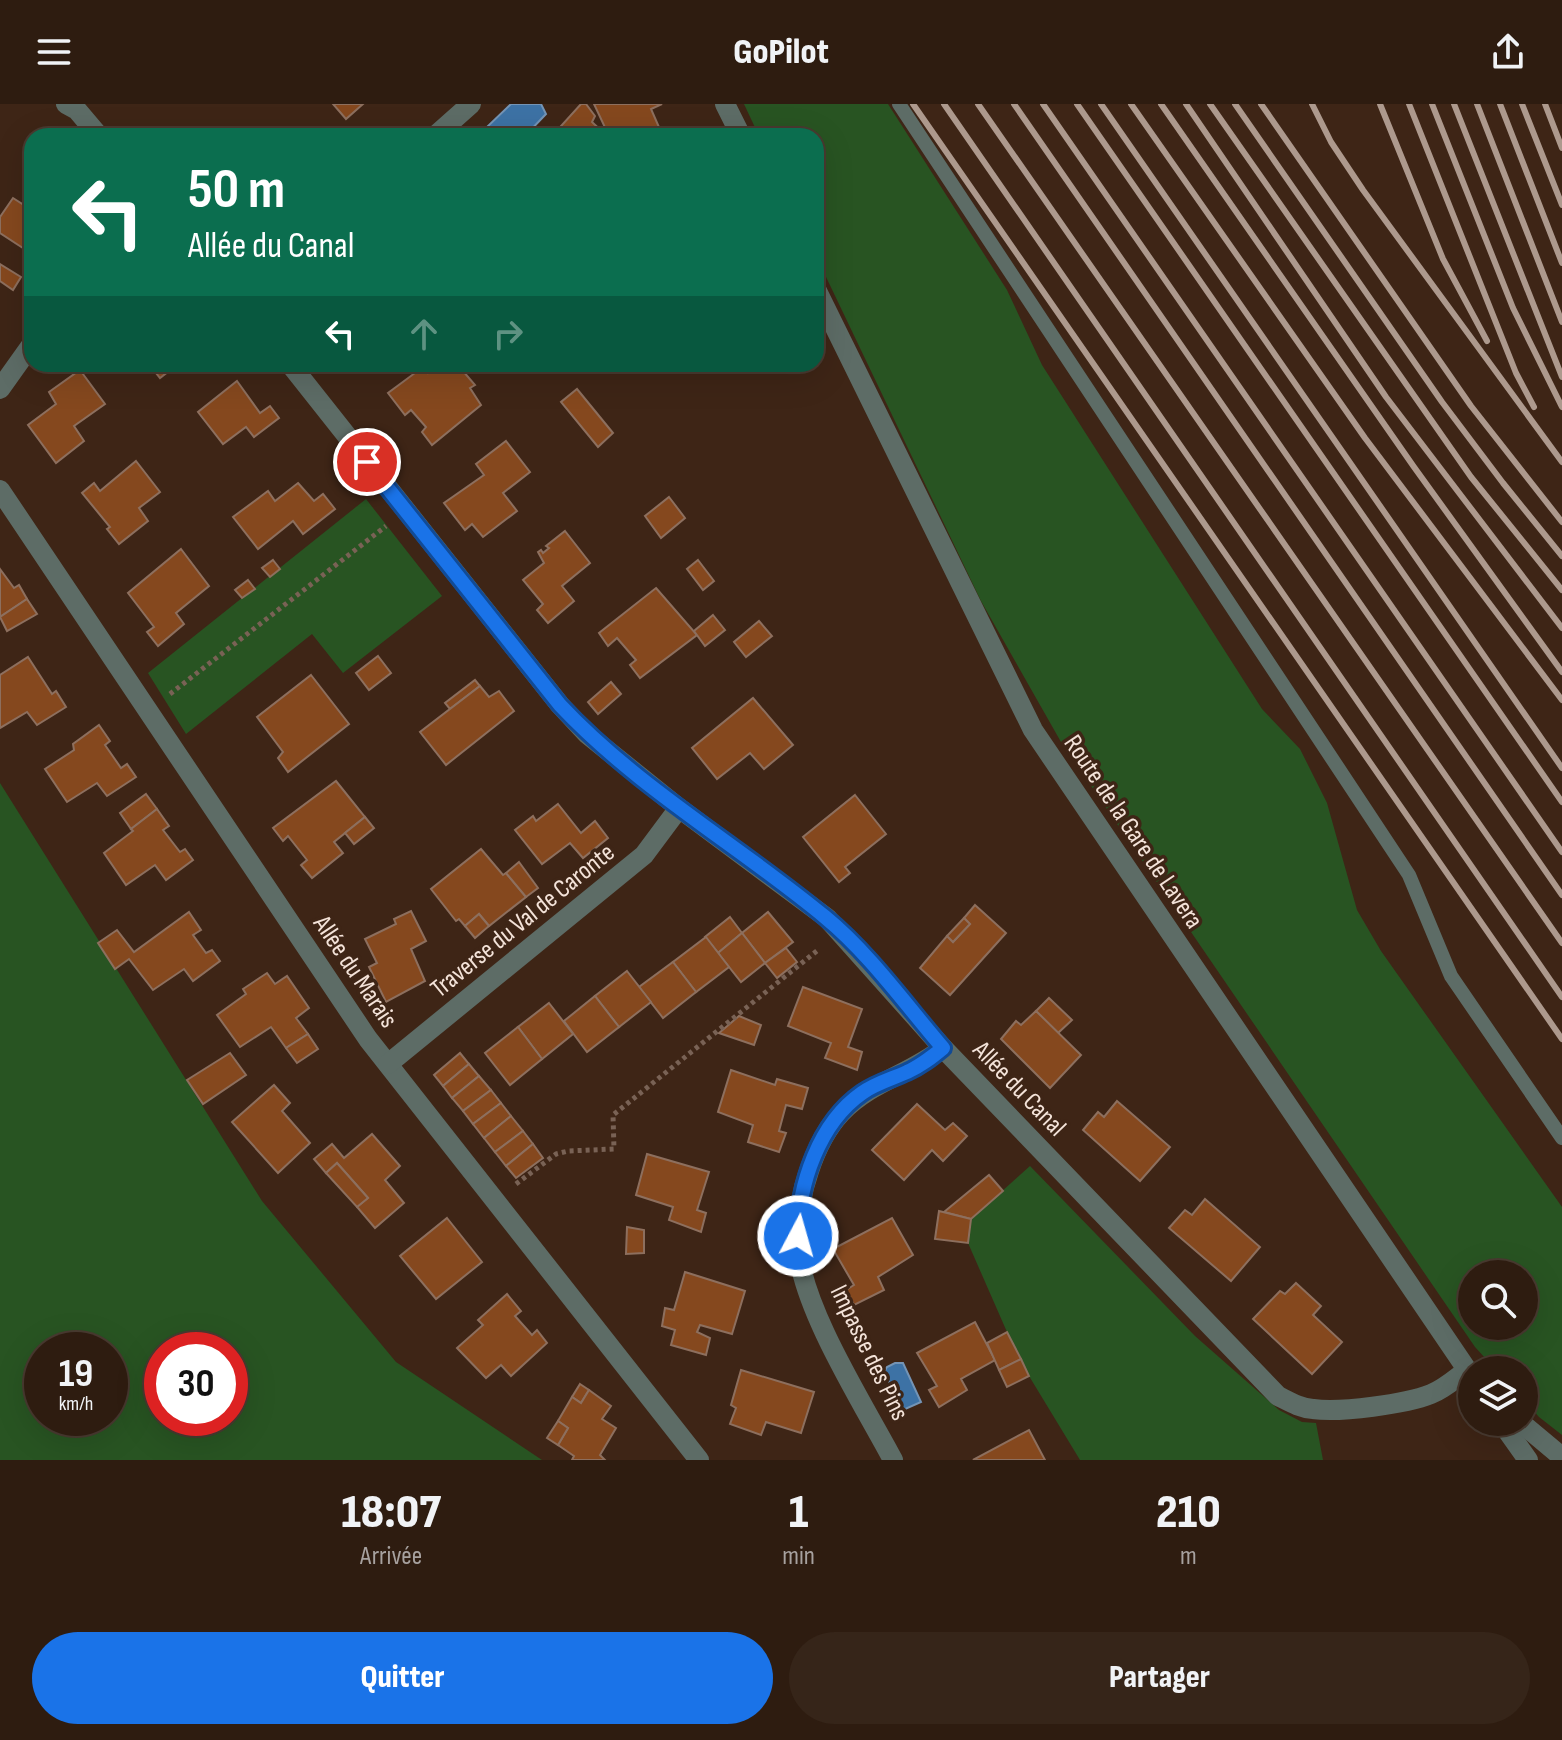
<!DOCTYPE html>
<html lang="fr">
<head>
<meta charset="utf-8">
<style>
	body { margin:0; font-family:"Sofia Sans Condensed",sans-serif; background:#362519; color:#f1f3f6; height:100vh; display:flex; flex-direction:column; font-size:30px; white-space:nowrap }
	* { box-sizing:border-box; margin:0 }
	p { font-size:26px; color:#a7a19f }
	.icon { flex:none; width:44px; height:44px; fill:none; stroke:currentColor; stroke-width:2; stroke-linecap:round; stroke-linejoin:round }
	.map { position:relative; height:1356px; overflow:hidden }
	.sheet { display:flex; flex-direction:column; background:#2e1c10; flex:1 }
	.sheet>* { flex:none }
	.top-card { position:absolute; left:24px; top:24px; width:800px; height:244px; border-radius:24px; box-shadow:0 8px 32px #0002,0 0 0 2px #493a30; background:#0b6e4f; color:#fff; overflow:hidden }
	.buttons { position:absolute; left:1458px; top:1156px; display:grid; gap:16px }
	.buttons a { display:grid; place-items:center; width:80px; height:80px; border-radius:50%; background:#2e1c10; box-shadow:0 8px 32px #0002,0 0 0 2px #493a30; font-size:40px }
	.speed { position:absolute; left:24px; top:1228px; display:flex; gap:16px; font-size:40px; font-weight:700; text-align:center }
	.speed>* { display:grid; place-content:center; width:104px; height:104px; border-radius:50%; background:#2e1c10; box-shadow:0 8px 32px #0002,0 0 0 2px #493a30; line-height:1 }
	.speed small { font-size:20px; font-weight:400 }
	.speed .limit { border:12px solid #d22; background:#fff; color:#111 }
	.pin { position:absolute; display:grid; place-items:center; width:68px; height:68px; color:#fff; margin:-34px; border:4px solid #fff; border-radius:50%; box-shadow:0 2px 8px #0007 }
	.me { position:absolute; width:88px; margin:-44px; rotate:6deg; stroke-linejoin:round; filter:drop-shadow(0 0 6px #0008) }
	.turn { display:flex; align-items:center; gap:28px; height:168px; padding:0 32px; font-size:36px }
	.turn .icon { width:104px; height:104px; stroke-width:2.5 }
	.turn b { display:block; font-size:56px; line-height:68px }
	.lanes { display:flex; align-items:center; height:76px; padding:0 32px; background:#0003; justify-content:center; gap:40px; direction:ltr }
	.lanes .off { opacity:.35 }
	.eta { display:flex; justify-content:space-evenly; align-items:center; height:136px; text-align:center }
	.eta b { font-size:48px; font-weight:800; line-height:56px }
	.primary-button { display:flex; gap:16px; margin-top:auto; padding:16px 32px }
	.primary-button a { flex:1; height:92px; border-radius:48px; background:#1a73e8; color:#fff; font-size:32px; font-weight:800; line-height:92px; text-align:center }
	.primary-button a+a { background:#362519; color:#f1f3f6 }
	header { display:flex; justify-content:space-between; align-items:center; height:104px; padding:0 32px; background:#2e1c10; font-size:36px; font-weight:800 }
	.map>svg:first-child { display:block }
	.green { fill:#285422; fill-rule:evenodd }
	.water { fill:#3d72a5; stroke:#7494b5; stroke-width:2 }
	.building { fill:#85481e; stroke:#8d6f5e; stroke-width:2 }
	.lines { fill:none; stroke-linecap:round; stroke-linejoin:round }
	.path { stroke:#796255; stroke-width:5; stroke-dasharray:4 4; stroke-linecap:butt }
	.service { stroke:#5d6c66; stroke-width:14 }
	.minor { stroke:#5d6c66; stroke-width:20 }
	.tertiary { stroke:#5d6c66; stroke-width:20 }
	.rail { stroke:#ad998d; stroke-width:6 }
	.route-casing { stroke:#114b97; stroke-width:20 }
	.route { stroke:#1a73e8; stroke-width:14 }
	.labels { text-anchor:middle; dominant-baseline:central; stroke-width:7; stroke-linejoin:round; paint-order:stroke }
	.street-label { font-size:26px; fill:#f4e3d9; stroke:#3e2516 }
</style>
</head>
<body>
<header><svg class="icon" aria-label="menu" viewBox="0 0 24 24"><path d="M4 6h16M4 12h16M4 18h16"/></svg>GoPilot<svg class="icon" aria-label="share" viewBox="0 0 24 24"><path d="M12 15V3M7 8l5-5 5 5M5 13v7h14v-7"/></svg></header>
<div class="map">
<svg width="1562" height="1356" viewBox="0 0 1562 1356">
	<rect width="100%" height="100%" fill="#3e2516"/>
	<g class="green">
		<path d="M744 0H888L1007 186 1042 261 1262 605 1300 645 1327 699 1357 806 1381 847 1562 1103V1331L1539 1313 1524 1296V1266H1496L1475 1243 1061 638 981 497 816 152V32H759ZM1472 1170H1524V1222H1472Z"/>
		<path d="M366 395 442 492 343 569 312 530 186 630 148 569Z"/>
		<path d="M0 679 262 1097 396 1258 542 1356H0ZM42 1246H110V1314H42ZM162 1246H230V1314H162Z"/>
		<path d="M1030 1062 1195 1232 1279 1306 1302 1318 1316 1319 1323 1356H1080L1029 1272 1007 1228 968 1139 971 1115Z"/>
	</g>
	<g class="water">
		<path d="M511 0H541L546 10 525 32H495L486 24Z"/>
		<path d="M895 1259H903L921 1298 903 1306 884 1268 887 1263Z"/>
	</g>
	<g class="building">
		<path d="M333 0H363L346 15Z"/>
		<path d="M581 0H586L595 12 592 18 607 32H552Z"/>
		<path d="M594 0H662L651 5 662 30 658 32H609Z"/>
		<path d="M32 88V150L0 129V113L13 94 24 101Z"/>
		<path d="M0 160 21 173 13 186 0 177Z"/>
		<path d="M149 260H178L160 274Z"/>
		<path d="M439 260H457L475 281 470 284 481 301 432 341 422 328 426 323 411 306 405 311 388 289 423 263 428 269Z"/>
		<path d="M80 266 105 300 74 322 84 337 56 359 28 321 56 300 49 288Z"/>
		<path d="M237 277 260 309 270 302 279 314 254 333 246 323 223 340 198 308Z"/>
		<path d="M577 285 613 329 598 343 561 298Z"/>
		<path d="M506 337 530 368 503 389 517 407 483 433 472 420 465 426 444 399 484 371 476 360Z"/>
		<path d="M136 357 160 388 139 404 148 417 119 440 107 425 110 423 82 389 94 379 100 387Z"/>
		<path d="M298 379 314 397 323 390 335 405 303 430 293 417 258 445 233 413 268 387 275 397Z"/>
		<path d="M669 393 685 414 661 434 645 412Z"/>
		<path d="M565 427 590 459 562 482 574 497 548 519 537 506 543 500 523 476 544 459 538 448 541 446 543 449 549 444 546 442Z"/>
		<path d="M181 445 209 482 176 509 184 520 158 542 147 528 154 523 128 489Z"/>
		<path d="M273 456 280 465 270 473 262 464Z"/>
		<path d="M698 456 714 477 703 486 687 465Z"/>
		<path d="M0 465 14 484 19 481 27 495 0 513Z"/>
		<path d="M248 476 255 485 242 494 235 486Z"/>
		<path d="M656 484 697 531 640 574 630 561 636 556 617 534 608 542 599 529Z"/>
		<path d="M27 495 37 510 7 527 0 513Z"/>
		<path d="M713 511 725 526 705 542 694 527Z"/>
		<path d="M759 517 772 532 746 553 734 538Z"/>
		<path d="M378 552 391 569 369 586 356 569Z"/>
		<path d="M28 553 52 590 56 587 66 603 37 621 27 608 0 624V571Z"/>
		<path d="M311 571 349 620 288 668 278 654 283 648 257 613Z"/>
		<path d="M475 576 480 582 450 605 445 599Z"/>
		<path d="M611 578 621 590 598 610 588 598Z"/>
		<path d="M480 582 489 593 499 587 514 607 446 661 420 628Z"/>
		<path d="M753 594 793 641 764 665 750 649 717 675 692 644Z"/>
		<path d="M99 621 110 637 105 641 121 664 127 660 136 673 107 692 97 679 67 698 45 665 74 646 73 640Z"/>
		<path d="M336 677 365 713 334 738 343 749 312 774 301 761 307 756 288 732 283 737 273 724Z"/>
		<path d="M146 690 157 705 131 725 120 709Z"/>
		<path d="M855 691 886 730 845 763 850 769 839 778 803 733Z"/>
		<path d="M558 700 581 729 595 717 608 734 583 754 570 739 542 760 515 726 533 712 536 717Z"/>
		<path d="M157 705 169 722 163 726 180 748 185 745 193 756 166 776 155 761 126 781 104 749 133 727 131 725Z"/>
		<path d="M365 713 374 724 354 740 345 729Z"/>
		<path d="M481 745 503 771 506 769 526 793 489 822 479 810 465 822 459 815 456 817 431 785Z"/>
		<path d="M519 758 538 784 526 793 506 769Z"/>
		<path d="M975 801 1006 829 950 891 920 864 947 832 953 838 970 820 964 814Z"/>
		<path d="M411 807 426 837 411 845 425 877 386 898 369 863 377 859 365 835 396 820 394 815Z"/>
		<path d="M189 808 201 826 193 831 206 849 212 846 220 857 193 877 184 865 153 886 129 855 115 865 98 839 117 826 134 848Z"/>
		<path d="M768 808 793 838 765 859 742 829Z"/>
		<path d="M479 810 489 822 475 834 465 822Z"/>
		<path d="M730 813 742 829 718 849 705 833Z"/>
		<path d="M964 814 970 820 953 838 947 832Z"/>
		<path d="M742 829 765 859 741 878 718 849Z"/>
		<path d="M706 833 729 863 696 888 673 858Z"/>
		<path d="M786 844 797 858 777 874 765 859Z"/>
		<path d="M673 858 696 888 663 914 639 883Z"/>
		<path d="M627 867 651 898 619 923 595 892Z"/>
		<path d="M267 869 275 880 287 872 309 904 296 914 308 930 286 944 271 923 240 943 217 911 246 890 243 885Z"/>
		<path d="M803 883 862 905 848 943 862 948 857 966 825 954 831 939 788 922Z"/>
		<path d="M595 892 619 923 587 948 564 917Z"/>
		<path d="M1049 894 1072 916 1058 929 1036 907Z"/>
		<path d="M549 899 573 930 542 955 518 923Z"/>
		<path d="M1036 907 1081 951 1050 984 1001 935 1016 917 1021 921Z"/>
		<path d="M739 912 761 921 754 941 719 929Z"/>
		<path d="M518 923 542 955 510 981 485 949Z"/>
		<path d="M308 930 318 945 297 959 286 944Z"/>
		<path d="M230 949 246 971 203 1000 187 976Z"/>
		<path d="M460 949 469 960 443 982 434 971Z"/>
		<path d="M469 960 479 972 452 994 443 982Z"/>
		<path d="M731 966 775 981 777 975 808 984 802 1005 786 1001 779 1027 786 1029 779 1048 748 1038 753 1021 718 1008Z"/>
		<path d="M479 972 491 986 463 1007 452 994Z"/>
		<path d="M274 981 290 999 282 1007 310 1039 278 1069 232 1018Z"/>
		<path d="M491 986 501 999 473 1020 463 1007Z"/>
		<path d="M1117 997 1170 1043 1140 1077 1083 1026 1098 1008 1104 1013Z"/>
		<path d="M501 999 511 1012 484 1034 473 1020Z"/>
		<path d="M917 1000 945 1026 953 1019 967 1032 943 1057 932 1046 904 1076 872 1046Z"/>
		<path d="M511 1012 523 1027 495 1048 484 1034Z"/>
		<path d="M523 1027 533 1040 506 1062 495 1048Z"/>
		<path d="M372 1030 400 1062 385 1076 404 1099 375 1124 357 1103 368 1094 337 1059 326 1069 314 1055 332 1040 344 1054Z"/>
		<path d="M533 1040 543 1054 516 1074 506 1062Z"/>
		<path d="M647 1050 709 1068 697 1106 706 1109 701 1128 669 1116 673 1103 636 1091Z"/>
		<path d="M337 1059 368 1094 357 1103 326 1069Z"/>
		<path d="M989 1071 1003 1087 971 1115 944 1108Z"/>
		<path d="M1205 1095 1260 1143 1231 1177 1169 1124 1185 1106 1192 1111Z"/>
		<path d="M939 1107 971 1115 968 1139 935 1135Z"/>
		<path d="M447 1114 482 1158 436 1195 400 1152Z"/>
		<path d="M892 1114 913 1151 878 1173 884 1186 854 1201 846 1186 854 1181 833 1145Z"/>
		<path d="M627 1123 644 1126V1149L626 1150Z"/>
		<path d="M685 1168 745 1187 732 1230 700 1221 697 1228 710 1234 706 1251 671 1241 675 1226 662 1222 665 1204 674 1206Z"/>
		<path d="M1296 1179 1321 1202 1313 1211 1342 1238 1312 1270 1253 1215 1280 1187 1285 1190Z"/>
		<path d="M507 1190 521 1207 515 1212 532 1231 537 1226 547 1239 511 1272 501 1261 486 1274 457 1244 483 1221 478 1216Z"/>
		<path d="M975 1218 995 1256 961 1275 967 1286 939 1303 929 1286 937 1282 917 1249Z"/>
		<path d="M1007 1228 1021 1255 999 1266 987 1239Z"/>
		<path d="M1021 1255 1029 1272 1007 1283 999 1266Z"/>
		<path d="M741 1266 814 1288 801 1329 766 1318 761 1331 730 1320 736 1304 731 1301Z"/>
		<path d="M580 1280 589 1286 581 1299 572 1293Z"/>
		<path d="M589 1286 611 1302 602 1315 616 1324 600 1351 605 1356H572L574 1352 558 1341 568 1324 558 1317 572 1293 581 1299Z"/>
		<path d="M558 1317 568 1324 558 1341 547 1334Z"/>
		<path d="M1029 1326 1045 1356H973Z"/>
	</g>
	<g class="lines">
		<g class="path">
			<path d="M170 590 386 422"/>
			<path d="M516 1080 556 1050 568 1047 614 1045 613 1011 818 846"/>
		</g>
		<path class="service" d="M899 0 1409 771 1451 872 1562 1034"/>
		<g class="minor">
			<path d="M66 0 77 6 99 32"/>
			<path d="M435 32 471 0"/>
			<path d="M290 260 560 601 587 630 679 704 827 814 943 944 1278 1292C1290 1298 1300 1304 1313 1305 1340 1309 1406 1300 1431 1290 1444 1285 1455 1275 1467 1266"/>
			<path d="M0 285 32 240"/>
			<path d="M0 386 368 935 699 1356"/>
			<path d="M388 960 644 751 679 704"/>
			<path d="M893 1356C864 1301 803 1206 798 1145 797 1119 800 1092 809 1067 816 1046 826 1025 841 1009 870 978 911 970 943 944"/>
		</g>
		<g class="tertiary">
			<path d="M725 0 741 32"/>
			<path d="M816 185 1033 626 1472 1273"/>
			<path d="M1501 1318 1528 1356"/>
			<path d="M1520 1318 1562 1353"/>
		</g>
		<g class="rail">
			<path d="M913 0 1562 935"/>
			<path d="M944 0 1562 893"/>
			<path d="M978 0 1562 839"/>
			<path d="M1014 0 1562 791"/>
			<path d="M1043 0 1562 748"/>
			<path d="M1077 0 1562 698"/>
			<path d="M1101 0 1562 664"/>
			<path d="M1131 0 1365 334 1562 596"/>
			<path d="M1161 0 1414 363 1562 568"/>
			<path d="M1186 0 1386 293 1562 524"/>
			<path d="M1210 0 1471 373 1562 486"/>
			<path d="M1235 0 1442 298 1503 379 1562 452"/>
			<path d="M1261 0 1471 302 1562 418"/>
			<path d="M1312 0 1331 38 1363 86 1562 358"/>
			<path d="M1380 0 1443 155 1487 237"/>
			<path d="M1409 0 1516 269 1534 303"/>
			<path d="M1432 0 1513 204 1562 303"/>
			<path d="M1454 0 1562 273"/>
			<path d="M1477 0 1562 218"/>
			<path d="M1500 0 1562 159"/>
			<path d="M1522 0 1562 101"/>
			<path d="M1545 0 1562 44"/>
		</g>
	</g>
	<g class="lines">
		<g class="route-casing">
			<path id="route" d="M367 358 560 601C638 684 738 741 825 813 869 849 906 901 943 944 932 953 921 962 907 968 892 975 876 979 862 989 819 1019 798 1081 798 1132"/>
		</g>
		<use href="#route" class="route"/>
	</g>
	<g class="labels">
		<g class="street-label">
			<text transform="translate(1133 728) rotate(56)">Route de la Gare de Lavera</text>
			<text transform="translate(523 817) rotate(-39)">Traverse du Val de Caronte</text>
			<text transform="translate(355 868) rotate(56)">Allée du Marais</text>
			<text transform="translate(1019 985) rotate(46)">Allée du Canal</text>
			<text transform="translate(869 1249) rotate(64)">Impasse des Pins</text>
		</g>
	</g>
</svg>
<div class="buttons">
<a><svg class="icon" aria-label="search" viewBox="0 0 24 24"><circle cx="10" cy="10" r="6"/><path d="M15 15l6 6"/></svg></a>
<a><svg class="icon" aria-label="layers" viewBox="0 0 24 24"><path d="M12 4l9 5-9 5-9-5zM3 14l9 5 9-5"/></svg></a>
</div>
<div class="speed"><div>19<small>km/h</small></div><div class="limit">30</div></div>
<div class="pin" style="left:367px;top:358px;background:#d93025"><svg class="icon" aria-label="arrive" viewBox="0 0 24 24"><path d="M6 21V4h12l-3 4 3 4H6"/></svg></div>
<svg class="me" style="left:798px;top:1132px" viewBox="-20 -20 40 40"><circle r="17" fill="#1a73e8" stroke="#fff" stroke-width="3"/><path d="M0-11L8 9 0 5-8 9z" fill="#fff"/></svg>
<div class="top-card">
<div class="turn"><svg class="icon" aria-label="left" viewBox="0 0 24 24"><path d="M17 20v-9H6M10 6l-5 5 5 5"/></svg><div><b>50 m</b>Allée du Canal</div></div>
<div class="lanes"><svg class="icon" aria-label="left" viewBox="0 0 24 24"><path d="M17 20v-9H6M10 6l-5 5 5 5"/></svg><svg class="icon off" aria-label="ahead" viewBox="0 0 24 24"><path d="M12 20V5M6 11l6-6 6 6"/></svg><svg class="icon off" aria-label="right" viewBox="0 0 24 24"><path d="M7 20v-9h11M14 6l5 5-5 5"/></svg></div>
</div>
</div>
<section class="sheet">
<div class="eta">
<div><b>18:07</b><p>Arrivée</p></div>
<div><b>1</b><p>min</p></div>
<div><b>210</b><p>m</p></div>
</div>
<div class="primary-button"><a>Quitter</a><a>Partager</a></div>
</section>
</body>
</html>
